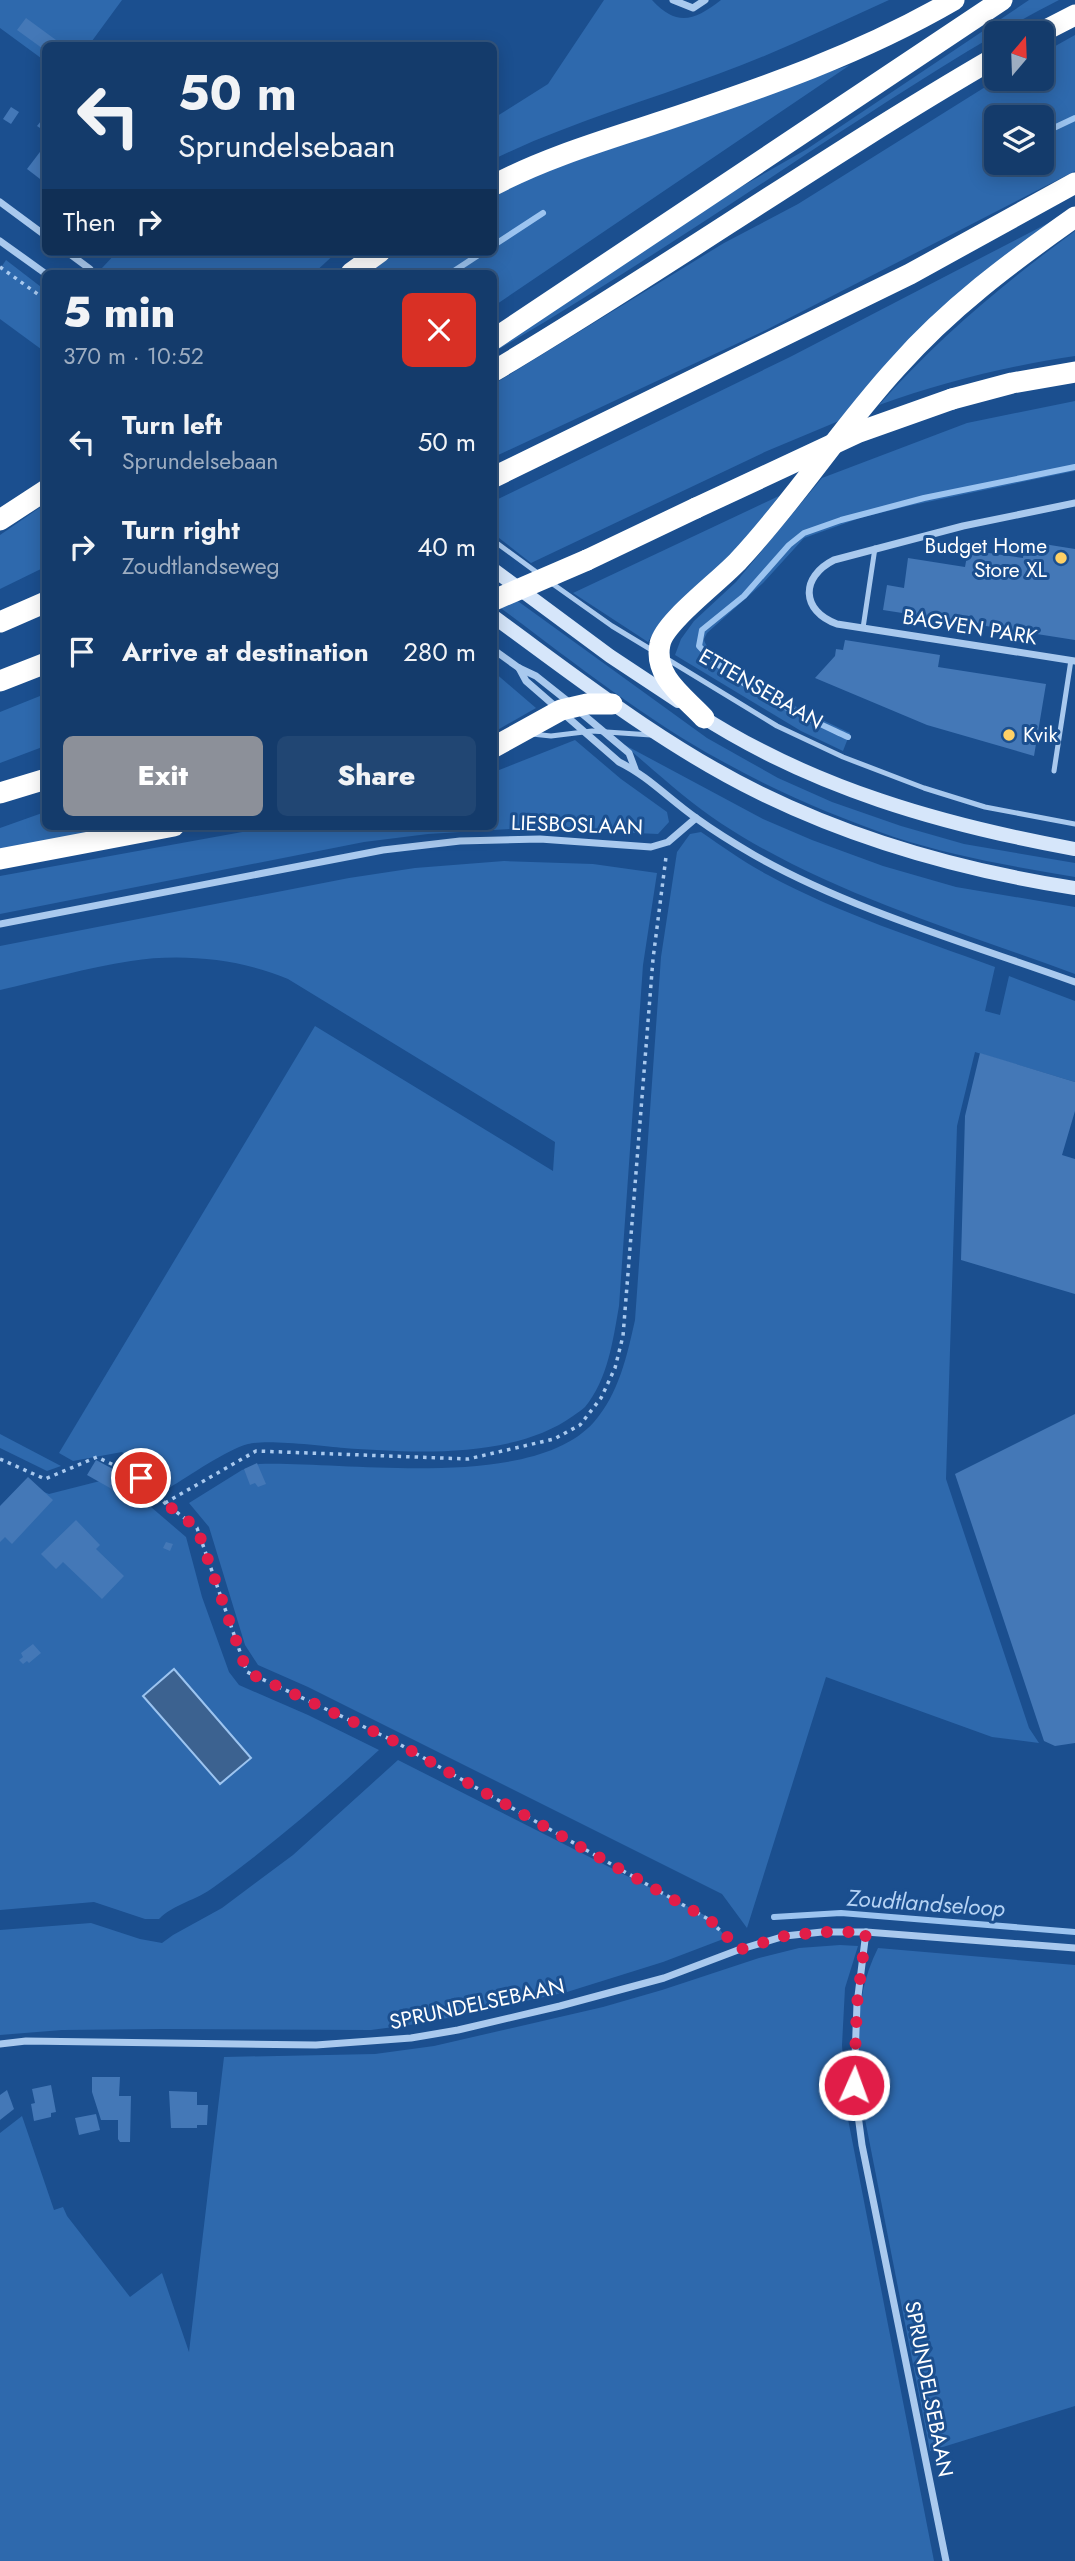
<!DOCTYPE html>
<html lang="en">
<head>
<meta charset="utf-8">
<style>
	body { margin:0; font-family:Jost,sans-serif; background:#214673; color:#f1f3f6; height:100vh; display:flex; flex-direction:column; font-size:26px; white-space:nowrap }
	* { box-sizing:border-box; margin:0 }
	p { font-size:23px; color:#9dadc1 }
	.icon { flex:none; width:38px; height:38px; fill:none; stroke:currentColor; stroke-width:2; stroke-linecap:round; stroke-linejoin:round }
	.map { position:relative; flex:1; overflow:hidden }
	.sheet { position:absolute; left:42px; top:270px; width:455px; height:560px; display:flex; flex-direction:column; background:#143b6b; border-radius:10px; box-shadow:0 4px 18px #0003,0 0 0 2px #33557e }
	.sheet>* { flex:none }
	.hud { position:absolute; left:42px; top:42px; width:455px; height:214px; border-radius:10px; box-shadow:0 4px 18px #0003,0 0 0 2px #33557e; background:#143b6b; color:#f1f3f6; overflow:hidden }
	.needle { width:46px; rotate:19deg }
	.fabs { position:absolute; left:984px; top:21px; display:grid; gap:14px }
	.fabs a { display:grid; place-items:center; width:70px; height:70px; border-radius:10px; background:#143b6b; box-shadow:0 4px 18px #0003,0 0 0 2px #33557e; font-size:35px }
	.pin { position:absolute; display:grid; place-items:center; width:60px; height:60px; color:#fff; margin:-30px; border:4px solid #fff; border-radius:50%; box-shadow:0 2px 7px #0007 }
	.me { position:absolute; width:77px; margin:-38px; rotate:2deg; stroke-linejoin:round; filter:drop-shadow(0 0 5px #0008) }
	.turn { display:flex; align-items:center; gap:24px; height:147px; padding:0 21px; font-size:32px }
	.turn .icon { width:91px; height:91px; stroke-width:2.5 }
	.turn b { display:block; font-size:49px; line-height:60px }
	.then { display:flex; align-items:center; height:66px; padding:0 21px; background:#0003; gap:14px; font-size:26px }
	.round { display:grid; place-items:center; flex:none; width:74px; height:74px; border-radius:10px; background:#214673 }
	.overview { display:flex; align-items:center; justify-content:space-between; height:119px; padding:0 21px }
	h1 { font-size:42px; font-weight:800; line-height:52px }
	.cta { display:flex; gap:14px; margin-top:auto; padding:14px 21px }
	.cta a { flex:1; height:80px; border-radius:10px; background:#8c9099; color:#fff; font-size:28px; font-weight:800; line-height:80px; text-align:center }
	.cta a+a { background:#214673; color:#f1f3f6 }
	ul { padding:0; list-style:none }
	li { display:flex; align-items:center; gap:21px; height:105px; padding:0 21px }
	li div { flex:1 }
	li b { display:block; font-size:26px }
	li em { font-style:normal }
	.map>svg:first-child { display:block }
	.green { fill:#2e69ad; fill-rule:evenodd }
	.water { fill:#3c6290; stroke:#9cc4f0; stroke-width:2 }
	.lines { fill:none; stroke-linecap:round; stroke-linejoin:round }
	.stream { stroke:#9cc4f0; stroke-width:6 }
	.building { fill:#4478b7 }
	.path { stroke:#a9c9ee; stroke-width:3.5; stroke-dasharray:3.5 5; stroke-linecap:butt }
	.service { stroke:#a9c9ee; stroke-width:5 }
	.minor { stroke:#a9c9ee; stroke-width:7 }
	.secondary { stroke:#d6e6fa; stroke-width:14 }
	.motorway { stroke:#fff; stroke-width:21 }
	.motorway-bridge { stroke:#fff; stroke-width:21 }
	.route { stroke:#e11d48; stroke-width:12; stroke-dasharray:0 21.6 }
	.poi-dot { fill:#ffd166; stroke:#1b4f8f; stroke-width:2.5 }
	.labels { text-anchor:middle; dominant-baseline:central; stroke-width:6; stroke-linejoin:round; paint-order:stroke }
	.poi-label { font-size:21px; fill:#fff; stroke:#1b4f8f; text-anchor:end }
	.street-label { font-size:21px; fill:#fff; stroke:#1b4f8f }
	.water-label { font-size:23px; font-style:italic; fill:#b5d3f5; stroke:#1b4f8f }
</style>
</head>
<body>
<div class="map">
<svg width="1075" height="2561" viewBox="0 0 1075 2561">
	<rect width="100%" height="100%" fill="#1b4f8f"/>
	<g class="green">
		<path d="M0 0H122L89 45 46 46 45 61 0 28Z"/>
		<path d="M604 0H652C677 27 694 21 721 0H889C832 26 776 53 718 74 643 102 566 124 494 159V118L548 84Z"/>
		<path d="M1029 0H1059C973 44 893 98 811 151 707 220 602 289 494 352V347L699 211 807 149Z"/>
		<path d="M1075 35V171L766 330 494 457V384L724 243 798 204 998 79H1041V54ZM996 117H1041V163H996Z"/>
		<path d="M850 65 494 306V273H367L399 252H494V195L544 168Z"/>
		<path d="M1054 220 846 418 767 451 531 563 494 534V501L790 357Z"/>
		<path d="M1075 231V356C1008 366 943 382 879 405 938 338 1004 283 1075 231Z"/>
		<path d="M117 252H337L314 273H101L102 268Z"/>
		<path d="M6 260 45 290V352L0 319V269Z"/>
		<path d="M1075 401V471L908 506 860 518 804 538 763 583 707 633 704 639C707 666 824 721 850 733L843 751 801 731 675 655 681 639 694 621 736 582 822 478 967 423Z"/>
		<path d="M779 496 739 548 655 630 648 642 573 593Z"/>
		<path d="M45 504V567L0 589V535Z"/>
		<path d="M494 584 707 738 778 778 832 802 901 826 964 844 1075 863V877C1015 867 952 856 894 837 834 816 775 791 720 760 640 716 567 657 494 603Z"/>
		<path d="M494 672 536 708 494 732Z"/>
		<path d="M45 694V746L0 763V712Z"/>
		<path d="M575 740 621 779 667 812 669 822 658 834 527 828 428 834 364 842 0 914V876L276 826H494V772Z"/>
		<path d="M623 744 763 819 812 840 883 866 956 887 1075 907V974C958 931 826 892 722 824 687 801 655 771 623 744Z"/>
		<path d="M45 812 46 826H131L0 852V828Z"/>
		<path d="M701 832C723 847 745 863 768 875 840 914 919 939 995 967L985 1011 1000 1015 1009 976 1075 1001V1082L975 1052 957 1126 946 1479 1029 1728 1039 1743 992 1737 826 1677 747 1928 722 1894 308 1687 258 1665 245 1645 209 1527 189 1503 242 1470 259 1464C344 1461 532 1492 594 1422 619 1393 627 1356 635 1320L661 957 677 852 690 834Z"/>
		<path d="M504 861 593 864 657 873 643 965 619 1306C613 1340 608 1379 585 1407 582 1410 577 1413 573 1416 513 1459 414 1453 344 1448 322 1446 267 1439 248 1444 226 1450 189 1476 169 1488L122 1452 73 1461 59 1453 315 1026 553 1171 555 1142 288 979C241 959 182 953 131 961 87 968 43 980 0 990V946L349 878 415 868Z"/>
		<path d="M0 1434 61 1466 47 1471 0 1448Z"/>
		<path d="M108 1479 123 1483 186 1537 202 1597 229 1672 239 1685 308 1715 379 1750C326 1799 272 1845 214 1887 197 1900 174 1904 159 1919H145L94 1902 0 1910V1518L34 1488 49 1494ZM174 1669 251 1757 221 1784 144 1696Z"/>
		<path d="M398 1760 712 1919 726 1938 663 1962 567 1992 424 2023 371 2030 163 2029 62 2030 0 2035V1930L91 1923 140 1939 162 1943 173 1935 222 1908 293 1855Z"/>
		<path d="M840 1945 858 1946 845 1988 842 2045 847 2114 934 2561H0V2133L22 2116 54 2210 63 2207 67 2216 130 2297 162 2273 189 2352 224 2057 375 2054 434 2046 603 2007 662 1990 759 1958 799 1948Z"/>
		<path d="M878 1948 1075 1965V2406L930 2451 863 2109C857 2055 852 1999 878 1948Z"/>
	</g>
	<path class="water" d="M174 1669 251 1758 220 1784 143 1696Z"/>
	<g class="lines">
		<g class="stream">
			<path d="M1041 134 1075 118"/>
			<path d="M494 245 543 213"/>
			<path d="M451 273 483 252"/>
			<path d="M848 737C799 714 734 686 699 646L702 630 744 596 789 545 804 533 841 520 924 498 1075 467"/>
			<path d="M774 1917 841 1913 1075 1932"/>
		</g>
	</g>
	<g class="building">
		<path d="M26 18 56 40 52 46H46V51L17 30Z"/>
		<path d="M11 107 19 112 11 124 3 119Z"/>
		<path d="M46 115V132L37 126Z"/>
		<path d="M46 144V180L44 182 27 169Z"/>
		<path d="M1025 541 1075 549V640L883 610 887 585 904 588 908 558 965 567 968 550 1023 558Z"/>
		<path d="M845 640 940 655 938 667 1046 684 1034 756 927 725 815 678 835 656 836 649 843 650Z"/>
		<path d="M980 1053 1075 1082V1111L1062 1155 1075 1159V1294L961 1260 965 1116Z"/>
		<path d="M1075 1414V1743L1055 1746 1044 1741 955 1474Z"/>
		<path d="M96 1460 143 1485 133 1501 87 1475Z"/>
		<path d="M257 1463 266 1484 258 1487 255 1483 250 1485 244 1469Z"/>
		<path d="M28 1477 53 1500 12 1544 5 1537 0 1542V1506Z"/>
		<path d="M76 1520 100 1545 96 1549 124 1576 102 1599 63 1562 56 1569 41 1554Z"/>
		<path d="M166 1542 173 1544 170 1551 163 1548Z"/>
		<path d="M33 1644 41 1653 29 1663 27 1661 23 1664 19 1660 23 1657 21 1653Z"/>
		<path d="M92 2077H120L119 2096H131L130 2142H120L118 2139V2120H101L92 2092Z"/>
		<path d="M51 2085 56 2112 51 2113V2117L34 2121 31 2104 35 2103 32 2089Z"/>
		<path d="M7 2090 14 2109 0 2120V2095Z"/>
		<path d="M169 2091 197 2092V2105H208L207 2125H197V2128H171Z"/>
		<path d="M96 2114 100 2130 79 2135 75 2118Z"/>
	</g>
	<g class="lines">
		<g class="path">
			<path d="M0 267 46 300"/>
			<path d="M0 1459 45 1479 97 1457 141 1478 165 1503 197 1528 247 1672 392 1740 708 1919 730 1940"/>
			<path d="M165 1503 256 1451 468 1459 554 1439 580 1425 601 1398 615 1368 623 1336 653 959 666 857"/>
		</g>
		<g class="service">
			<path d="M494 541 539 574"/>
			<path d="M550 582 612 626 655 652"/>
			<path d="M863 628 875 548"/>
			<path d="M667 659 777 726 843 757 924 788 985 807 1075 824"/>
			<path d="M532 734 551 736 592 731 651 735"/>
			<path d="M1054 771 1071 660"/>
		</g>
		<g class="minor">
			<path d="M673 0 693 8 705 0"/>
			<path d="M0 202 46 236"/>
			<path d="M0 241 46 274"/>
			<path d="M67 252 90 269 89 273"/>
			<path d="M1075 503 963 526 834 560C800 577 801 611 837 624L1075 661"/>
			<path d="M494 650 519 668 536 676 570 703"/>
			<path d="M519 668 526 681 619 762C648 776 670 800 696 818 714 831 735 844 754 855 851 910 970 944 1075 982"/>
			<path d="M579 711 629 753 635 769"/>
			<path d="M0 924 383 850 460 841 540 839 651 847 668 842 696 818"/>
			<path d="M866 1932 857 2004 854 2085 862 2145 946 2561"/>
			<path d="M0 2044 26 2041 316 2045 411 2038 458 2030 560 2006 664 1978 738 1950 785 1936 822 1932H866L1075 1948"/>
		</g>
		<g class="secondary">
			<path d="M494 570 610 656 678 701"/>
			<path d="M494 617C579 679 664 746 760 793 860 842 965 871 1075 888"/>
			<path d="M698 714C812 788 943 825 1075 849"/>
		</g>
		<g class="motorway">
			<path d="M1040 33 1075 15"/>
			<path d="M494 185C547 157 606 140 663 121 765 87 861 54 954 0"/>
			<path d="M351 273 380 252"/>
			<path d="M494 339 1002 0"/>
			<path d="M494 371C664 270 825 156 996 57"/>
			<path d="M952 399 1012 383 1075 372"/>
			<path d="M494 477 910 274 1075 183"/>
			<path d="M0 520 46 490"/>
			<path d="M587 560 696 508"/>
			<path d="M0 622 46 602"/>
			<path d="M0 681 46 663"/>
			<path d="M704 718C685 697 653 677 660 644 664 622 721 580 739 560 796 499 841 428 897 367 949 308 1011 262 1075 217"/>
			<path d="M494 747 561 710 587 704H612"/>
			<path d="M0 793 46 779"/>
			<path d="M0 859 174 826"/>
		</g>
		<g class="motorway-bridge">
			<path d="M696 508 859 432 952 399"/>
			<path d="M494 600 587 560"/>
		</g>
	</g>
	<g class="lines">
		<path class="route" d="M141 1478 165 1503 197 1528 247 1672 392 1740 708 1919 719 1927 738 1950 785 1936 822 1932H866L857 2004 854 2085"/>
	</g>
	<g class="poi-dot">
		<circle cx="1061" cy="558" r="7"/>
		<circle cx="1009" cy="735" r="7"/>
	</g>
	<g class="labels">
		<g class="poi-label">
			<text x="1047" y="546">Budget Home<tspan x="1047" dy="24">Store XL</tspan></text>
			<text x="1023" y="735" text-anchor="start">Kvik</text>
		</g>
		<g class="street-label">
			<text transform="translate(970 627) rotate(9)">BAGVEN PARK</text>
			<text transform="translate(761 689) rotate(30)">ETTENSEBAAN</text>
			<text transform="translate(577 825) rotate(2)">LIESBOSLAAN</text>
			<text transform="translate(477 2004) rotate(-12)">SPRUNDELSEBAAN</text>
			<text transform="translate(929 2389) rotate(79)">SPRUNDELSEBAAN</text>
		</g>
		<g class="water-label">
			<text transform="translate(926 1903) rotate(4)">Zoudtlandseloop</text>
		</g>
	</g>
</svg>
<div class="fabs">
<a><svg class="needle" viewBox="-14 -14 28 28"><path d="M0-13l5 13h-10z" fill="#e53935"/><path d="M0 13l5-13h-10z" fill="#9dadc1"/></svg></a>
<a><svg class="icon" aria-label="layers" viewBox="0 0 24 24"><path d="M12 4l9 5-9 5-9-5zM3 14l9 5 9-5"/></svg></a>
</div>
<div class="pin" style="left:141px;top:1478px;background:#d93025"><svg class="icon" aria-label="arrive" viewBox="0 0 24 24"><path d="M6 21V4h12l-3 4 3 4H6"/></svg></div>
<svg class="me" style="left:854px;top:2085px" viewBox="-20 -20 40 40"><circle r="17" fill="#e11d48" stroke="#fff" stroke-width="3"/><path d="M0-11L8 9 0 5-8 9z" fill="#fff"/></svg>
<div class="hud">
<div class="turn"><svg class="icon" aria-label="left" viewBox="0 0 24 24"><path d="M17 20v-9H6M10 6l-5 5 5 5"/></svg><div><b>50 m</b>Sprundelsebaan</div></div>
<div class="then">Then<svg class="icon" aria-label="right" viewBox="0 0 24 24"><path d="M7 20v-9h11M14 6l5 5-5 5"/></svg></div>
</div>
<section class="sheet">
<div class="overview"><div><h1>5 min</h1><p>370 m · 10:52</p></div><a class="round" style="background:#d93025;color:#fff"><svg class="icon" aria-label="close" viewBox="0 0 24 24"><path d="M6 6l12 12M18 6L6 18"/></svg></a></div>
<ul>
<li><svg class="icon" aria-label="left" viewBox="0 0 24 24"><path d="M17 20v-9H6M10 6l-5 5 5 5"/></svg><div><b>Turn left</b><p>Sprundelsebaan</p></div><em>50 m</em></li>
<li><svg class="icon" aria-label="right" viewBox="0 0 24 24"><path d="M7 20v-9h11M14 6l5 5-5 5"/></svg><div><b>Turn right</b><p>Zoudtlandseweg</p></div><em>40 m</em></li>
<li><svg class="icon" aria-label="arrive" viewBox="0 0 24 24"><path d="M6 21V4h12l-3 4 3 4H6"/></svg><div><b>Arrive at destination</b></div><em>280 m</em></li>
</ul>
<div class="cta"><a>Exit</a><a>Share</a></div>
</section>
</div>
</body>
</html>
